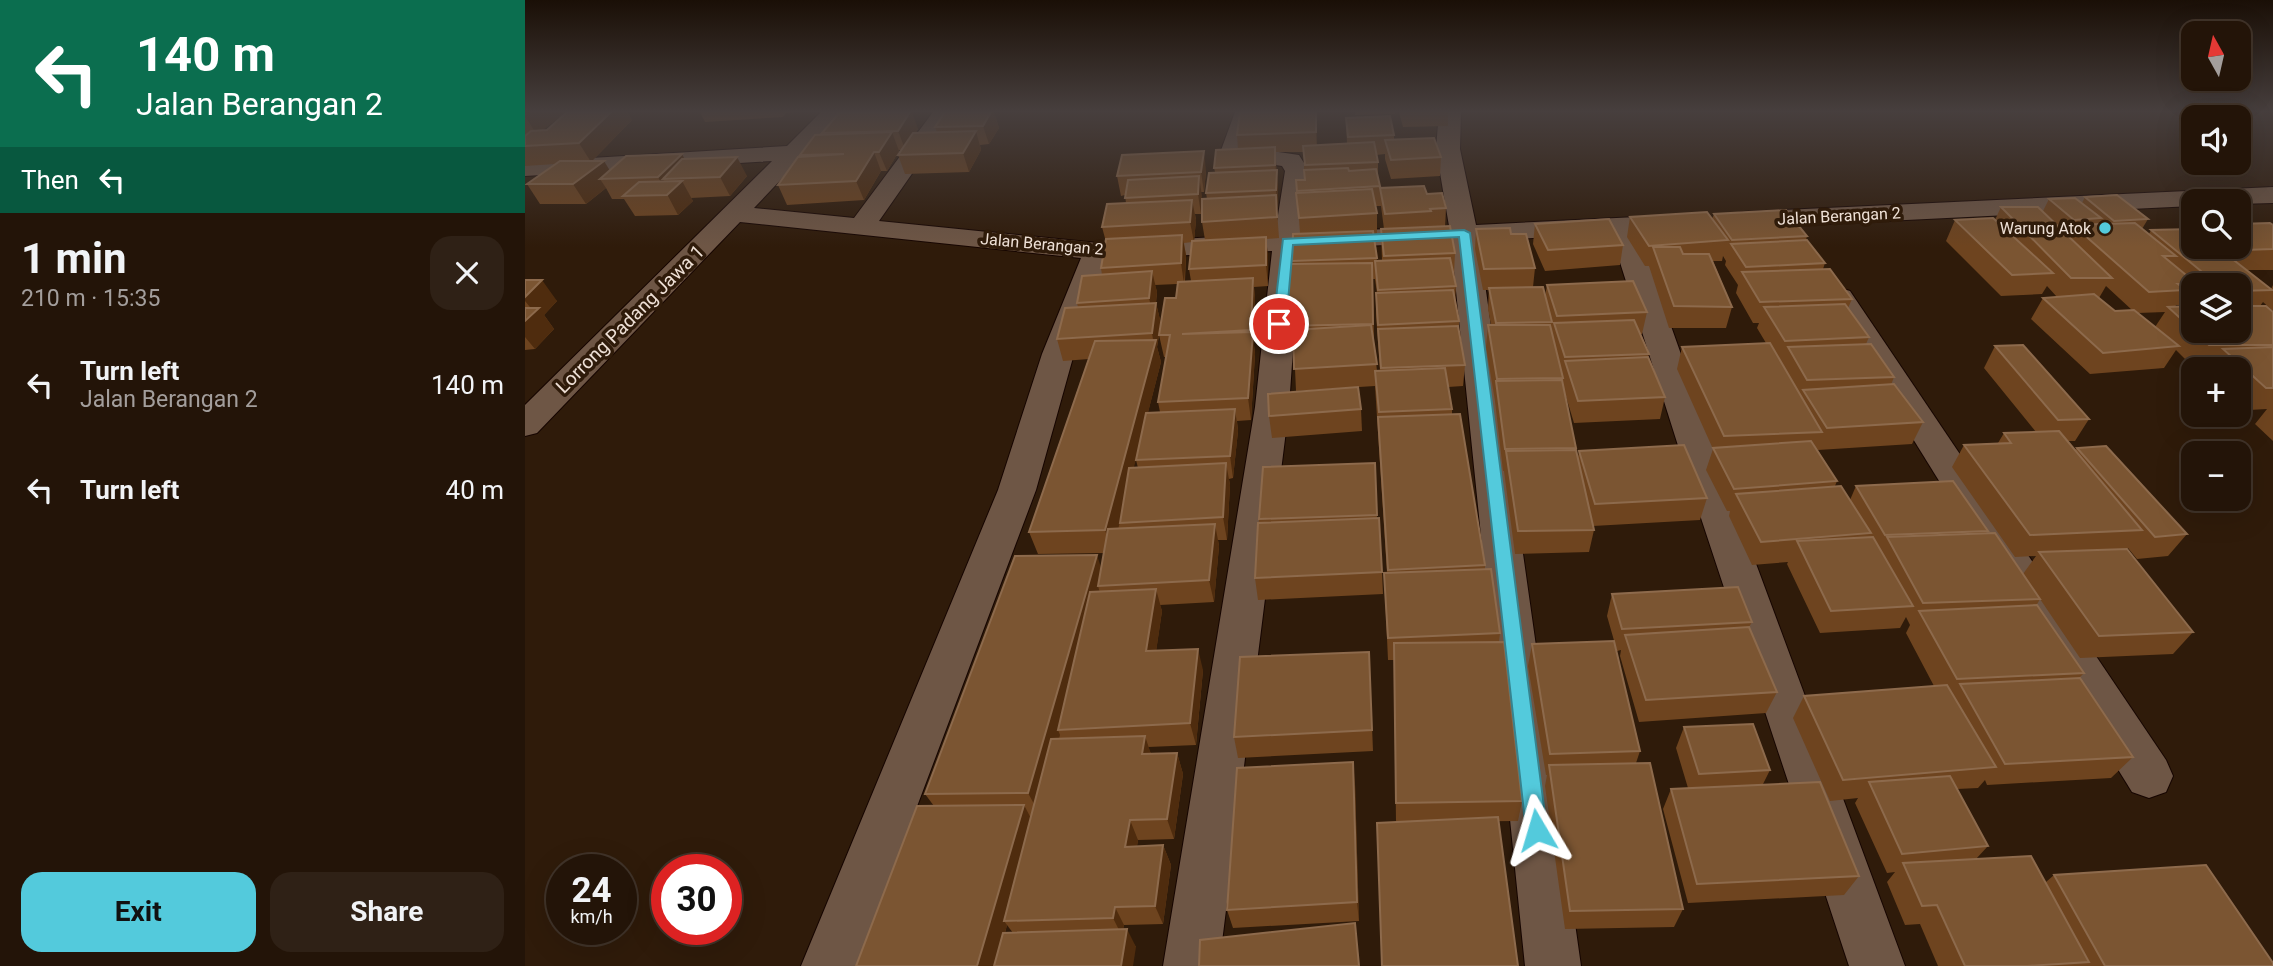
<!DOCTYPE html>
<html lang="en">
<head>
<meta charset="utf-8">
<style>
	body { margin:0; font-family:Roboto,sans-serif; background:#2f2116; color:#f1f3f6; height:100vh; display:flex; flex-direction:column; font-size:26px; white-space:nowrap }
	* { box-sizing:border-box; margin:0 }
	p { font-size:23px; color:#a39e9c }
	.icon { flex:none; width:38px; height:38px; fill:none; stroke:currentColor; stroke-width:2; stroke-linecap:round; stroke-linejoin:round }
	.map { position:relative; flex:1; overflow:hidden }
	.side { display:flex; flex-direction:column; background:#231408; width:525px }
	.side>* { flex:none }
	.banner { background:#0b6e4f; color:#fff; overflow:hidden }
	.needle { width:46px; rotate:352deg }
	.controls { position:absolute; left:1656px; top:21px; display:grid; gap:14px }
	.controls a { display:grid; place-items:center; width:70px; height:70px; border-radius:14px; background:#231408; box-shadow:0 7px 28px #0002,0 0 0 2px #403329; font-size:35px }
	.speed { position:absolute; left:21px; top:854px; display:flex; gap:14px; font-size:35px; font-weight:700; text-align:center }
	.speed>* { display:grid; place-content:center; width:91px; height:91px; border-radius:50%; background:#231408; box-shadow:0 7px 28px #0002,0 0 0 2px #403329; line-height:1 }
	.speed small { font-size:18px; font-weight:400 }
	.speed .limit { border:10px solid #d22; background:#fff; color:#111 }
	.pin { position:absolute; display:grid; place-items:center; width:60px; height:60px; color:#fff; margin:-30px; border:4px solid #fff; border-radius:50%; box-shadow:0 2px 7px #0007 }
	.me { position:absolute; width:77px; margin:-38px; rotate:353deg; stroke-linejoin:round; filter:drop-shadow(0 0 5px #0008) }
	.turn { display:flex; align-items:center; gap:24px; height:147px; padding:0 21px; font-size:32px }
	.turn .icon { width:91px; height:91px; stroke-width:2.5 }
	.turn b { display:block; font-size:49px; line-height:60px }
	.then { display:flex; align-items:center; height:66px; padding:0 21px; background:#0003; gap:14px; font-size:26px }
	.round { display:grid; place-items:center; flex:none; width:74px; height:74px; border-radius:21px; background:#2f2116 }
	.overview { display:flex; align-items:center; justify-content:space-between; height:119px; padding:0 21px }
	h1 { font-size:42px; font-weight:700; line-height:52px }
	.primary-button { display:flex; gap:14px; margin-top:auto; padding:14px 21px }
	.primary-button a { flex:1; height:80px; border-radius:21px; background:#53cadc; color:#111; font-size:28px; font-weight:700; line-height:80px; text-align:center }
	.primary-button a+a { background:#2f2116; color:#f1f3f6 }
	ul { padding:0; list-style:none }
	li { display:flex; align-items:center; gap:21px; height:105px; padding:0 21px }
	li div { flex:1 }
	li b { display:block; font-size:26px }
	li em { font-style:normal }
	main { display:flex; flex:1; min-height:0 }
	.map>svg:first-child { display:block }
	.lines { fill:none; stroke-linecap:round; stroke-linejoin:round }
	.minor-casing { stroke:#160500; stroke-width:2 }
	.minor { fill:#6e5645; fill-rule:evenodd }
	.wall { fill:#6e441f; fill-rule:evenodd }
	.shaded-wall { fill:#4f2c0e }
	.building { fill:#7b5532; stroke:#8d6a4c; stroke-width:2 }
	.route { fill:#53cadc; stroke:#36838f; stroke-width:2 }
	.poi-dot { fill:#53cadc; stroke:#2f1b0a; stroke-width:2.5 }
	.labels { text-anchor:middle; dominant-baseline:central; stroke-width:7; stroke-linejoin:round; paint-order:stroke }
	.far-street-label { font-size:16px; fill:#eee0d6; stroke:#2f1b0a }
	.far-poi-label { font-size:16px; fill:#eee0d6; stroke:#2f1b0a; text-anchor:end }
	.street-label { font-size:19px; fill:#eee0d6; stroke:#2f1b0a }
</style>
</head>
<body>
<main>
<section class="side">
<div class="banner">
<div class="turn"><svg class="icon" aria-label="left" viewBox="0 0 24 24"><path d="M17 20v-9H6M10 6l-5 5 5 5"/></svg><div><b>140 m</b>Jalan Berangan 2</div></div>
<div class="then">Then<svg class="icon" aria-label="left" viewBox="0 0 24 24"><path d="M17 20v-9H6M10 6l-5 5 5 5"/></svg></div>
</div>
<div class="overview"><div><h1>1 min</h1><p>210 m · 15:35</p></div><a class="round"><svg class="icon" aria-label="close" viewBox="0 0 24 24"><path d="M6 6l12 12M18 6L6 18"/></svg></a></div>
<ul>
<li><svg class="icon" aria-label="left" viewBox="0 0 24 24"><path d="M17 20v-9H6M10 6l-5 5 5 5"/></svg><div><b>Turn left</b><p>Jalan Berangan 2</p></div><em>140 m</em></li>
<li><svg class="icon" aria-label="left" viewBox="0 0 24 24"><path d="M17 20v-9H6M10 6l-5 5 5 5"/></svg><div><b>Turn left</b></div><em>40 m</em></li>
</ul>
<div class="primary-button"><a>Exit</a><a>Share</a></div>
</section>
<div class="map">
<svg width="1748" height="966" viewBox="0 0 1748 966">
	<rect width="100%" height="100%" fill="#2f1b0a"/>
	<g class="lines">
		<g class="minor-casing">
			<g id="minor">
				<path d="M296 112H320L229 208 329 218 408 112H430L354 221 573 243 750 234 760 171 757 166 699 158 695 153 710 112H732L719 147 774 155 784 171 777 233 924 226 911 149 914 112H936L935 149 951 225 1153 215 1162 217 1166 223 1162 229 1113 233 1213 515 1380 966H1324L1175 515 1086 234 954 241 1056 966H1000L926 242 775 249 764 407 694 966H638L730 407 747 251 584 259 549 354 511 490 332 966H276L473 490 517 354 556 258 215 222 12 433 0 436V405L247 161 0 176V162L262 146Z"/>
				<path d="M1748 187V203L1713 204V201H1668V206L1218 228 1209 226 1205 220 1209 214 1218 212Z"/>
				<path d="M1315 288 1325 291 1641 760 1648 776 1641 792 1624 798 1607 792 1300 297 1305 291Z"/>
			</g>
		</g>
		<use href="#minor" class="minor"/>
	</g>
	<g class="wall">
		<path d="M0 112 18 130 107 120 67 161 85 170 160 159 222 176 205 196 166 198 168 201 153 215 110 216 99 199H87L81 188 61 204H15L2 184 30 164 0 166V136L1 135H0Z"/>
		<path d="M175 112H271L261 113 258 117 180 122Z"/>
		<path d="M420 112H469L474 128 464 144 455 145 456 150 444 172 380 174 373 155 377 150H374V151L362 171H356L339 200 262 205 253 185 276 157 275 155 298 135 297 133 393 129 390 133 412 132 410 127Z"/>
		<path d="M792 112V145L822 144 821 118 869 135V140L916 157 915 176 866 179 860 159V154L851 155 853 162V176L855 188 902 194 921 208 920 227 930 253 929 274H928L931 286 930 302 934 321V331L940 365 938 386 923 387 927 409V414L960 565V569L975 633 974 642 997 801 993 821 871 822 869 660H863L859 573H862L850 386 771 391 769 347H761L759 326 767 264 768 234 775 233 771 180H779V152H750L753 190 752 210 754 238 741 239 743 257V286L729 287 730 299 729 345 730 354 726 420 712 421 713 431 708 478 704 479 705 485 702 540H693L694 546 689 602 635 605 637 611 631 651 678 670 671 745 623 747 626 754 652 753 658 774 649 839 613 840 612 846 638 845 646 865 638 924 599 925 598 929 611 947 331 966 409 806 400 794 576 567 579 553 513 554 504 532 564 359 538 361 532 339 553 307 552 303 577 275 576 268 581 242 577 227 601 203 600 195 596 196 592 176 681 171 679 192H676V214H670L671 220 669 241 680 240 677 222 682 199 681 193 690 172 689 168 713 149 712 135ZM850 206H856L859 229H856L857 261H852L849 234 852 233V213ZM667 242 664 269 666 281H660L661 255 659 243ZM848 279H850L852 293H851V314L855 371H852L849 343ZM652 284 651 298 634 335 639 357H641L633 402 635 412H623L636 362 632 347 636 324 631 303 632 292 630 285ZM611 457V460L613 468H608ZM482 925 488 933H480Z"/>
		<path d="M830 112H870V114L830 115Z"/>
		<path d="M874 112H923V126L878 127Z"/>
		<path d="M1560 197 1623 219 1617 229 1624 234 1626 230 1668 247H1713V224L1748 225V270H1722L1746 289 1748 285V311L1738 302 1735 306 1748 312V441L1730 424 1742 409 1724 410 1713 400V369H1683L1685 367H1668L1651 350 1639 368 1565 374 1506 319 1518 298 1532 297 1522 286 1517 294 1476 296 1421 241 1430 220H1470L1476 207 1518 211 1524 199 1557 203ZM1668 285H1713V331L1650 307 1651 305H1658L1665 294 1668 297ZM1581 286 1607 310 1590 311 1574 298ZM1640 312 1630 327 1613 313Z"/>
		<path d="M1189 214 1282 236 1281 240 1300 263 1298 269 1327 299 1323 308 1344 337 1341 344 1369 377 1366 385 1398 422 1387 444 1293 450 1291 447 1312 481 1310 486 1325 500 1331 486 1463 531 1461 533 1498 574 1511 556 1490 557 1427 467 1439 445 1473 443 1479 433 1511 432 1459 368 1470 346 1564 419 1550 441H1543L1550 450 1552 448 1662 534 1643 556 1612 559 1603 548 1602 549 1668 632 1648 654 1555 658 1515 599 1511 606 1559 673 1554 678 1608 757 1586 778 1462 785 1460 780 1453 788 1432 789 1463 846 1451 859 1521 882 1529 875 1748 966H1413L1395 924 1380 925 1362 882 1370 872 1362 873 1330 803 1333 798 1305 801 1268 718 1279 696 1409 686 1381 633 1385 625 1381 617 1375 628 1295 633 1262 564 1263 562 1227 565 1204 516 1205 511H1202L1181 470 1188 449 1152 369 1157 347 1241 343 1232 328 1234 323H1228L1211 293 1213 285 1200 265 1201 261 1198 256 1197 261H1188L1207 307 1201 328H1144L1124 266H1120L1102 237 1105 217 1187 219Z"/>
		<path d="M1010 224 1098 245 1095 265 1020 271 1008 244Z"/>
		<path d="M951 229 986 234 1010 268 1008 287 1020 296 1022 285 1122 312 1117 334H1115L1124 354 1123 357 1140 397 1135 419 1049 423 1039 390 1051 450 1053 457 1054 451 1182 498 1175 520 1068 526 1069 530 1064 552 990 554 979 471H978L970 401 961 347 963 325H966L963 309 964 290H958L950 249Z"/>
		<path d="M0 280 32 301 19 315 29 329 10 349 0 350Z"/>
		<path d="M836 409 837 431 747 438 744 416Z"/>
		<path d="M850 463 852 518 857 572 858 594 733 600 730 578 734 519Z"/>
		<path d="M1087 594 1227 622 1224 627 1252 692 1241 713 1114 722 1095 656 1096 650 1092 651 1082 616Z"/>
		<path d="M1007 644 1115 751 1111 763 1158 909 1149 927 1040 929 1020 786 1022 775H1021L1003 666Z"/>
		<path d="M844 652 848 751 713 758 709 737Z"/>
		<path d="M1159 727 1245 770 1238 784 1334 876 1319 895 1163 903 1138 809 1146 789 1163 788 1151 748Z"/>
		<path d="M830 783 834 921 708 928 702 910Z"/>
	</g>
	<g class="shaded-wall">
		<path d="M5 112H41L12 135 0 116Z"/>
		<path d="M86 112H103L107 120 66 162 54 143Z"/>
		<path d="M385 112H387L393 129 380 149 373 131Z"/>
		<path d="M466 112H469L474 128 464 144 458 126Z"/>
		<path d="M791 112H792V151L791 132Z"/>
		<path d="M451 131 456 150 444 172 438 153Z"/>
		<path d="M367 132 374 151 362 171 354 152Z"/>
		<path d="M750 147 753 190V210L751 190V178Z"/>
		<path d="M679 151 681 171 679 192 676 172Z"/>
		<path d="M349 152 356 171 339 200 331 181Z"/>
		<path d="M157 154 167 173 138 179 145 192 157 181 168 201 153 215 133 177Z"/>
		<path d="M212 157 222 176 205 196 195 177Z"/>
		<path d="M79 161 90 179H75L81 188 61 204 48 184Z"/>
		<path d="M674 176 677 196 676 214 673 194Z"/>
		<path d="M667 200 671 220 669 242 665 222Z"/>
		<path d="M657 235 661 255 659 284 656 263Z"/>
		<path d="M741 237 743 257V286L741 265Z"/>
		<path d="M627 271 632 292 629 319 624 298Z"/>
		<path d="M728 278 730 299 729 345 730 354 726 420 723 398 727 337 726 330Z"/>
		<path d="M17 280 32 301 19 315 29 329 10 349 0 337V321L9 312 0 301V297Z"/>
		<path d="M631 303 636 324 632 347 636 362 587 553 580 530 629 346 627 333Z"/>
		<path d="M710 409 713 431 708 478 705 456Z"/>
		<path d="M701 463 705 485 702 540 698 517Z"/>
		<path d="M690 524 694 546 689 602 684 580Z"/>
		<path d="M572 555 579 577 573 586 575 593 533 730 535 735 514 813 503 793Z"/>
		<path d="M631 589 637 611 628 673 621 651Z"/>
		<path d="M673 649 678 670 671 745 665 723Z"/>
		<path d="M620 736 627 757 617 754Z"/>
		<path d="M652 753 658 774 649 839 642 819Z"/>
		<path d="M828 762 830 783 834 921 832 902Z"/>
		<path d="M499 805 510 826 479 921 482 925 471 966H452Z"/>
		<path d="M605 820 613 840 609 866 600 847Z"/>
		<path d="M638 845 646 865 638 924 630 906Z"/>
		<path d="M590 907 599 925 597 936 588 918Z"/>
		<path d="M602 929 611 947 608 966H596Z"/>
	</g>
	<g class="building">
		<path d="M42 112H86L54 143 0 146V136L6 131 22 130Z"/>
		<path d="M385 112 373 131 297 133 314 113Z"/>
		<path d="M420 112H466L458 126 410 127Z"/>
		<path d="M715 112H791V132L712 135Z"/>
		<path d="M865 116 869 135 823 137 821 118Z"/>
		<path d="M451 131 438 153 373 155 388 133Z"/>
		<path d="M367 132 354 152H349L331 181 253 185 273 157 319 154 275 155 290 135Z"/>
		<path d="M909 138 916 157 866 160 860 140Z"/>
		<path d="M849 142 853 162 780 165 778 146Z"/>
		<path d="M750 147V165L689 168 691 150Z"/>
		<path d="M679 151 676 172 592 176 597 155Z"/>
		<path d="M157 154 133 177 75 179 101 156Z"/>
		<path d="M212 157 195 177 138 179 157 159Z"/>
		<path d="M35 161H79L48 184H2Z"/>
		<path d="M823 168 824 171 851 169 855 186 772 191 771 180H780L779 170Z"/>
		<path d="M752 170 751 190 681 193 684 173Z"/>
		<path d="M674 176 673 194 600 198 603 180Z"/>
		<path d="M157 181 142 195 98 196 114 182Z"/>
		<path d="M899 186 902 194 917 193 921 208 905 209 906 211 860 214 855 188Z"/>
		<path d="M847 189 852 213 774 218 771 193Z"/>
		<path d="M751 195 752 217 677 222V199Z"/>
		<path d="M1592 195 1623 219 1589 221 1560 197Z"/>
		<path d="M1550 198 1576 218 1549 220 1524 199Z"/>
		<path d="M667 200 665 222 577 227 582 204Z"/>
		<path d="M1476 207H1513L1587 278H1546Z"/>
		<path d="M1261 210 1282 236 1207 240 1189 214Z"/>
		<path d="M1182 212 1203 240 1124 246 1105 217Z"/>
		<path d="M1468 218 1528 273 1487 275 1430 220Z"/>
		<path d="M1084 219 1098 245 1023 250 1010 224Z"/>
		<path d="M1610 223 1651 256H1638L1672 284H1653L1661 290 1624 292 1548 225Z"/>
		<path d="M1745 223 1748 225V249L1719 250 1713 246V224Z"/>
		<path d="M925 226 930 253 859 256 856 229Z"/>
		<path d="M985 228 986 234H1001L1010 268 959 269 951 229Z"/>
		<path d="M1668 229V247H1692L1747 290 1713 291V285H1693L1626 230Z"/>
		<path d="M848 231 852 258 767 261 768 234Z"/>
		<path d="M657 235 656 263 576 268 581 239Z"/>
		<path d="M741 237V265L664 269 667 241Z"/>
		<path d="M1282 240 1300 263 1221 267 1206 244Z"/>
		<path d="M1128 247H1155L1158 254H1184L1207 307 1149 306Z"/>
		<path d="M925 258 931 286 853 290 850 261Z"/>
		<path d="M847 263 848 324 759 326 765 264Z"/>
		<path d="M1305 269 1327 299 1235 302 1217 272Z"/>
		<path d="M627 271 624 298 552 303 557 276Z"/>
		<path d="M728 278 726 330 657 334 728 332 723 398 633 402 645 335H634L640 298H651L653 282Z"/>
		<path d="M0 280H17L0 297Z"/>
		<path d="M1108 281 1122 312 1032 316 1022 285Z"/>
		<path d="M1018 287 1027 322 971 323 964 288Z"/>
		<path d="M928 290 934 321 853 325 851 293Z"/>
		<path d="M1569 294 1590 311 1609 310 1654 346 1578 353 1518 298Z"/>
		<path d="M631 303 627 333 532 339 540 308Z"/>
		<path d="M1320 304 1344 337 1260 341 1239 307Z"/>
		<path d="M1668 306V330L1643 307Z"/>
		<path d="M1713 306H1741L1748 312V345H1684L1668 331H1713Z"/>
		<path d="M0 308H14L0 321Z"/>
		<path d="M1109 320 1124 354 1040 357 1029 323Z"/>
		<path d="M846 325 852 364 769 369 768 330Z"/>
		<path d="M963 325H1025L1038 378 972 379Z"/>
		<path d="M933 326 940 365 856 368 853 329Z"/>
		<path d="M631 340 580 530 504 532 570 341Z"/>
		<path d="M1245 343 1297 432 1199 436 1157 347Z"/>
		<path d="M1346 344 1369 377 1282 380 1263 347Z"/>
		<path d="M1498 345 1564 419 1533 420 1470 346Z"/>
		<path d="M1748 347V388H1741L1698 349Z"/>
		<path d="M1123 357 1140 397 1053 401 1040 361Z"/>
		<path d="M920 368 927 409 854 412 850 371Z"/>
		<path d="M1037 380 1051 448 980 449 971 381Z"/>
		<path d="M1369 384 1398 422 1302 428 1278 390Z"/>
		<path d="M833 387 836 409 744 416 743 394Z"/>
		<path d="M710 409 705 456 611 460 621 413Z"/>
		<path d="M935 414 960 565 863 570 853 417Z"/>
		<path d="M1534 431 1617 530 1505 535 1439 445 1486 443 1479 433Z"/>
		<path d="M1286 441 1312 481 1209 489 1188 448Z"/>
		<path d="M1159 445 1182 498 1070 504 1054 451Z"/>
		<path d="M1581 446 1662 534 1630 537 1552 448Z"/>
		<path d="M1051 450 1069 530 993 531 981 451Z"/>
		<path d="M701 463 698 517 595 523 604 468Z"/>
		<path d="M850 463 852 515 734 519 738 467Z"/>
		<path d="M1428 481 1463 531 1360 535 1331 486Z"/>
		<path d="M1316 486 1346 533 1236 542 1211 494Z"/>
		<path d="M854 518 857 572 730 578 733 523Z"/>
		<path d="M690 524 684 580 573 586 583 529Z"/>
		<path d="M1470 533 1515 599 1398 603 1362 537Z"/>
		<path d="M1348 537 1388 606 1306 611 1272 541Z"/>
		<path d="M1602 549 1668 632 1574 636 1514 552Z"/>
		<path d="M572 555 503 793 400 794 490 556Z"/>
		<path d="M966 569 975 633 863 638 859 573Z"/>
		<path d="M1213 587 1227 622 1097 629 1087 594Z"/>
		<path d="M631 589 621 651 673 649 665 723 533 730 565 592Z"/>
		<path d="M1512 605 1559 673 1432 679 1394 611Z"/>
		<path d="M1224 627 1252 692 1121 700 1100 635Z"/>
		<path d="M1089 641 1115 751 1025 754 1007 644Z"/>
		<path d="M979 642 997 801 871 803 869 643Z"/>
		<path d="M844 652 847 730 709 737 715 657Z"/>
		<path d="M1555 678 1608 757 1480 764 1435 684Z"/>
		<path d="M1422 685 1471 767 1318 780 1279 696Z"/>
		<path d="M1228 724 1245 770 1174 774 1159 727Z"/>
		<path d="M620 736 617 754 652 753 642 819 605 820 600 847 638 845 630 906 590 907 588 918 479 921 526 739Z"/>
		<path d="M828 762 832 902 702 910 712 768Z"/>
		<path d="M1125 763 1158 909 1045 911 1024 765Z"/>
		<path d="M1425 776 1463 846 1377 854 1344 782Z"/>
		<path d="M1295 782 1334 876 1172 884 1146 789Z"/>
		<path d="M499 805 452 966H331L392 806Z"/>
		<path d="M973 817 993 966H857L852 823Z"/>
		<path d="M1506 856 1564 962 1502 966H1440L1412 905 1397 906 1378 863Z"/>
		<path d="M1681 865 1748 963V966H1580L1529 875Z"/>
		<path d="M830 923 834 966H674L675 940Z"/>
		<path d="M602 929 596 966H469L478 933Z"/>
	</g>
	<linearGradient id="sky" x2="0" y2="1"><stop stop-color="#1a0f06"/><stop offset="0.45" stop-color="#473f3e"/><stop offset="1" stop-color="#473f3e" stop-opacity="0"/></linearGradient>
	<rect width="1748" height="247" fill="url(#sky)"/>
	<path class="route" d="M939 230 945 233 1022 830 1019 838 1012 841 1004 838 1001 830 934 237 768 245 761 324 754 328 748 324 758 239Z"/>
	<circle class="poi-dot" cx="1580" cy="228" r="7"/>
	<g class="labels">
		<g class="far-street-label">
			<text transform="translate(1314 216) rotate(-3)">Jalan Berangan 2</text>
			<text transform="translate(517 244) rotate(5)">Jalan Berangan 2</text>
		</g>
		<g class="far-poi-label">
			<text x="1566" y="228">Warung Atok</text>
		</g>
		<g class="street-label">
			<text transform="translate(105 319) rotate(-45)">Lorrong Padang Jawa 1</text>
		</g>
	</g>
</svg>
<div class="controls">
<a><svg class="needle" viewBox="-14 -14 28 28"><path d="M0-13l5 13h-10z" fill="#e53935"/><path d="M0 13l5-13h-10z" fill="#a39e9c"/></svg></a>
<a><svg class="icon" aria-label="sound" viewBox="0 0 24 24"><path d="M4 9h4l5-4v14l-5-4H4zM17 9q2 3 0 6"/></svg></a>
<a><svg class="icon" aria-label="search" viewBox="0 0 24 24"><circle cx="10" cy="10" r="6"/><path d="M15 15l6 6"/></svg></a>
<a><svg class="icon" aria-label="layers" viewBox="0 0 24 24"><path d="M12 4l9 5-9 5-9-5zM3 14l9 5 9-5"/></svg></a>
<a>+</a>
<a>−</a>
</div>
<div class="speed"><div>24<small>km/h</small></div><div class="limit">30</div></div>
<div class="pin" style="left:754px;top:324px;background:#d93025"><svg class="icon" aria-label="arrive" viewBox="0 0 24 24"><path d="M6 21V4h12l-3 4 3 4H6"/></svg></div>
<svg class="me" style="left:1012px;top:830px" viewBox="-20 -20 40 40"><path d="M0-17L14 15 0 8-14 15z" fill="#53cadc" stroke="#fff" stroke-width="4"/></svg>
</div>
</main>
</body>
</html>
